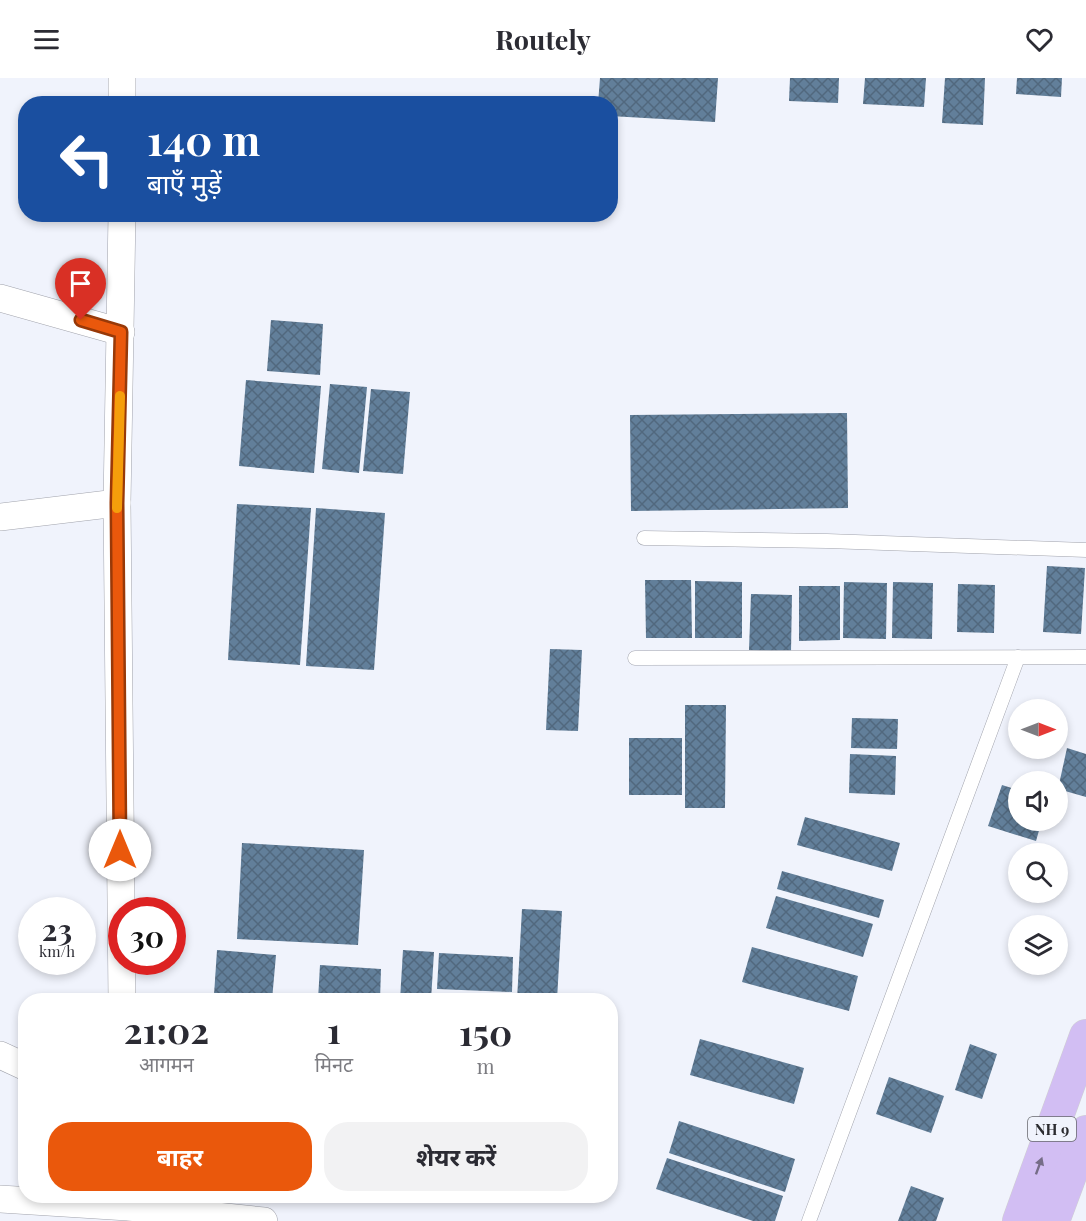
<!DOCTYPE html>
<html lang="hi">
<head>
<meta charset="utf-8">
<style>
	body { margin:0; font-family:"Playfair Display","Noto Sans Devanagari",serif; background:#f2f2f3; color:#2b2b33; height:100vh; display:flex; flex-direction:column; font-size:22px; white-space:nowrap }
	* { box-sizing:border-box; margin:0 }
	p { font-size:20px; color:#7c7c81 }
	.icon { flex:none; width:33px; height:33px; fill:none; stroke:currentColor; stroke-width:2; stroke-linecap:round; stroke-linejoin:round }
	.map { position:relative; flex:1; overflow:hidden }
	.sheet { position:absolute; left:18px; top:915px; width:600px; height:210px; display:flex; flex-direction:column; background:#fff; border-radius:24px; box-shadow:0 3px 9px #0003 }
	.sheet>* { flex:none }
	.guide { position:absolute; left:18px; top:18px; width:600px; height:126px; border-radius:24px; box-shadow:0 3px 9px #0003; background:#1a4fa0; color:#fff; overflow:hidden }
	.needle { width:39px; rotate:90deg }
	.controls { position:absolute; left:1008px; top:621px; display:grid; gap:12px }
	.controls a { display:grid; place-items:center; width:60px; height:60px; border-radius:50%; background:#fff; box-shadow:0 3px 9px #0003; font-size:30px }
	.speed { position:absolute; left:18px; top:819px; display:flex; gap:12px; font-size:30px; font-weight:700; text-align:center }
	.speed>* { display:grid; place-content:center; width:78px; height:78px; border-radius:50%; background:#fff; box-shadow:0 3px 9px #0003; line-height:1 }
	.speed small { font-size:15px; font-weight:400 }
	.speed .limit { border:9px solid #d22; background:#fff; color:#111 }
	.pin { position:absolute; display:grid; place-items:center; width:51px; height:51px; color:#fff; margin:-62px -26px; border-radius:50% 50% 50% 0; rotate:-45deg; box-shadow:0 0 6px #0007 }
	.pin .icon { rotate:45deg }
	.me { position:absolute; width:66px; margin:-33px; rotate:0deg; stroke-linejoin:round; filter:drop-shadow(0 0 4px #0008) }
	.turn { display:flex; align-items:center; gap:21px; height:126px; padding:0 30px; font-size:27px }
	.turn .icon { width:78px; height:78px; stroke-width:2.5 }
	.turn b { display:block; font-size:42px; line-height:51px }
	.eta { display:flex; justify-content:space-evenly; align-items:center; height:102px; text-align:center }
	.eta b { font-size:36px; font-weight:700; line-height:42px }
	.button { display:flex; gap:12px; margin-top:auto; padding:12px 30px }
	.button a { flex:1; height:69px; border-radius:24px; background:#ea580c; color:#fff; font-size:24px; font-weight:700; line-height:69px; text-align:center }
	.button a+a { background:#f2f2f3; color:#2b2b33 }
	header { display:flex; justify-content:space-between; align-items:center; height:78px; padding:0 30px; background:#fff; font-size:27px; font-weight:700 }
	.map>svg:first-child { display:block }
	.building { fill:url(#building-cross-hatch) }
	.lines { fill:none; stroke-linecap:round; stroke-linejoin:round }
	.service-casing { stroke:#a1a3ac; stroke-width:15 }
	.minor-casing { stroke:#a1a3ac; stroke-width:28 }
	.trunk-casing { stroke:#d0d0d1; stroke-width:34 }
	.service { stroke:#fff; stroke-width:14 }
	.minor { stroke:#fff; stroke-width:27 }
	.trunk { stroke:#d2bef3; stroke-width:33 }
	.oneway { fill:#766d87 }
	.route-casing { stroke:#983908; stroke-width:15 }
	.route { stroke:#ea580c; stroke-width:10 }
	.slow { stroke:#f59e0b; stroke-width:10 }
	.labels { text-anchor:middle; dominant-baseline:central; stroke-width:5; stroke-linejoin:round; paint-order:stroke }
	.shield { fill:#f0f3fc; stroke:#66676c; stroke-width:1.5 }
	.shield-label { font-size:15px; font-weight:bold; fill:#2b2b2f }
</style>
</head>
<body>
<header><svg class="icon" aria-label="menu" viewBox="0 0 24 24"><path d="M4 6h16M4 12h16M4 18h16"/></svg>Routely<svg class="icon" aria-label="heart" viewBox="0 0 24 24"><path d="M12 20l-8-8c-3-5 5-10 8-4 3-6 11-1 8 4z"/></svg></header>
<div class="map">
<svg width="1086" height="1143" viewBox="0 0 1086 1143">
	<defs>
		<pattern id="building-cross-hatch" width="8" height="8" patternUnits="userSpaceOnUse" patternTransform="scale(1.5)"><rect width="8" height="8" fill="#627f9a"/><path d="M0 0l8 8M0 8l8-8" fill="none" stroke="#51687e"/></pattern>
	</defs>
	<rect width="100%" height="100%" fill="#f0f3fc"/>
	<g class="building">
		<path d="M600 0H718L715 44 610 38V26H598Z"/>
		<path d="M790 0H839L838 25 789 23Z"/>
		<path d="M865 0H926L924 29 863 26Z"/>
		<path d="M945 0H985L983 47 942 45Z"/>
		<path d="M1017 0H1062L1061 19 1016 16Z"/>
		<path d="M271 242 323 246 320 297 267 293Z"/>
		<path d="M246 302 321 308 314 395 239 388Z"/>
		<path d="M330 306 367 309 359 395 322 391Z"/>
		<path d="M371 311 410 314 403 396 363 393Z"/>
		<path d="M847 335 848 430 631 433 630 337Z"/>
		<path d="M237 426 311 430 300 587 228 582Z"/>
		<path d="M316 430 385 435 374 592 306 588Z"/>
		<path d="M1047 488 1085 490 1081 556 1043 554Z"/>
		<path d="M645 502H691L692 560H646Z"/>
		<path d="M695 503 742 504V560H695Z"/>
		<path d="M844 504 887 505 886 561 843 560Z"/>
		<path d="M893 504 933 505 932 561 892 560Z"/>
		<path d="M958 506 995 507 994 555 957 554Z"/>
		<path d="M799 508H840V562L799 563Z"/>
		<path d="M751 516 792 517 791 574 749 572Z"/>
		<path d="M550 571 582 572 578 653 546 652Z"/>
		<path d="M685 627H726L725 730H685Z"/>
		<path d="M852 640 898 641 897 671 851 670Z"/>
		<rect x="629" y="660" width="53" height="57"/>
		<path d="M1067 670 1086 676V719L1058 711Z"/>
		<path d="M850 676 896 678 895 717 849 715Z"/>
		<path d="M1002 707 1018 712V742H1042L1036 763 988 748Z"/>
		<path d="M805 739 900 765 892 793 797 767Z"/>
		<path d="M242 765 364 772 358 867 237 861Z"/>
		<path d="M782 793 884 822 879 840 777 811Z"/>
		<path d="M776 818 873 846 863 879 766 850Z"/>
		<path d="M522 831 562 833 557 922H517Z"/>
		<path d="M752 869 858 898 849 933 742 904Z"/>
		<path d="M217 872 276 877 272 922 214 917Z"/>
		<path d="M403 872 434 874 431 922H400Z"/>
		<path d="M439 875 513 879 512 914 437 911Z"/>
		<path d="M320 887 381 891 380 922H318Z"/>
		<path d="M700 961 804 990 794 1026 690 997Z"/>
		<path d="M970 966 997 976 982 1021 955 1012Z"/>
		<path d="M889 999 944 1018 931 1055 876 1036Z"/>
		<path d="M679 1043 795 1081 785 1114 669 1075Z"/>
		<path d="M667 1080 783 1118 775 1143H753L656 1111Z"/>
		<path d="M911 1108 944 1120 936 1143H898Z"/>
	</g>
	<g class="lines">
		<g class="service-casing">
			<g id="service">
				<path d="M644 460 827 463 1086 472"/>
				<path d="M635 580 1086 579"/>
				<path d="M809 1143 1018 579"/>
			</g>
		</g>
		<g class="minor-casing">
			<g id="minor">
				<path d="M122 26V0"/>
				<path d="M122 136 117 425 122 922"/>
				<path d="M0 220 121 254"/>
				<path d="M0 439 117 425"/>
				<path d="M0 977 26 989"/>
				<path d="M0 1121 128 1129 264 1143"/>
			</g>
		</g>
		<g class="trunk-casing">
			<g id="trunk">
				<path d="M1019 1143 1086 958"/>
				<path d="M1053 1143 1086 1054"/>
			</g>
		</g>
		<use href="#service" class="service"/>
		<use href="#minor" class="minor"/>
		<use href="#trunk" class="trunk"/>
	</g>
	<defs><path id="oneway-solid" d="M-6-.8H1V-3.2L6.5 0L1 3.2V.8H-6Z" transform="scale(1.5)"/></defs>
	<use class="oneway" href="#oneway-solid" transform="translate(1039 1088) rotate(-70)"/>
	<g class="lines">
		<g class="route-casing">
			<path id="route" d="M81 242 121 254 117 425 120 772"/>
		</g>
		<use href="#route" class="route"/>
		<path class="slow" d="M117 430 120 318"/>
	</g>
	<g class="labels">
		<rect class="shield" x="1028" y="1039" width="48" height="24" rx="4.5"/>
		<g class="shield-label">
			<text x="1052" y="1051">NH 9</text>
		</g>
	</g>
</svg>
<div class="controls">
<a><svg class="needle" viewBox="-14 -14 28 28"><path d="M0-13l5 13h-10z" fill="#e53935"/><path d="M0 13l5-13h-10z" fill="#7c7c81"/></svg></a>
<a><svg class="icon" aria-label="sound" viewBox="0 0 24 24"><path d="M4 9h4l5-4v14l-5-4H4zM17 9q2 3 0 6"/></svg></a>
<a><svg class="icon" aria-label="search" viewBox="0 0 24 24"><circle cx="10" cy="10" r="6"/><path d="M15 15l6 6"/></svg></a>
<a><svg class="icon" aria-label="layers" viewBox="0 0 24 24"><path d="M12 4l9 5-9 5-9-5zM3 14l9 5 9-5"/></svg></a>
</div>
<div class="speed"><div>23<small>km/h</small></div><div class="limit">30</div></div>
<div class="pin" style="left:81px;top:242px;background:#d93025"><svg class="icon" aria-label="arrive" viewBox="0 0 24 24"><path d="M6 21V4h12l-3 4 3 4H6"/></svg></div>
<svg class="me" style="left:120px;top:772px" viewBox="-20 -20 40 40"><circle r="19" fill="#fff"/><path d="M0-13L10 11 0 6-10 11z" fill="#ea580c"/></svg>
<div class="guide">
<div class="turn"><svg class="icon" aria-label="left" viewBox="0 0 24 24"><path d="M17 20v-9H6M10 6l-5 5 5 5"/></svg><div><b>140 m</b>बाएँ मुड़ें</div></div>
</div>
<section class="sheet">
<div class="eta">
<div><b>21:02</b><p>आगमन</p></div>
<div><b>1</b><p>मिनट</p></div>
<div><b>150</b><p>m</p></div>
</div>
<div class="button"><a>बाहर</a><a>शेयर करें</a></div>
</section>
</div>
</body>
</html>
